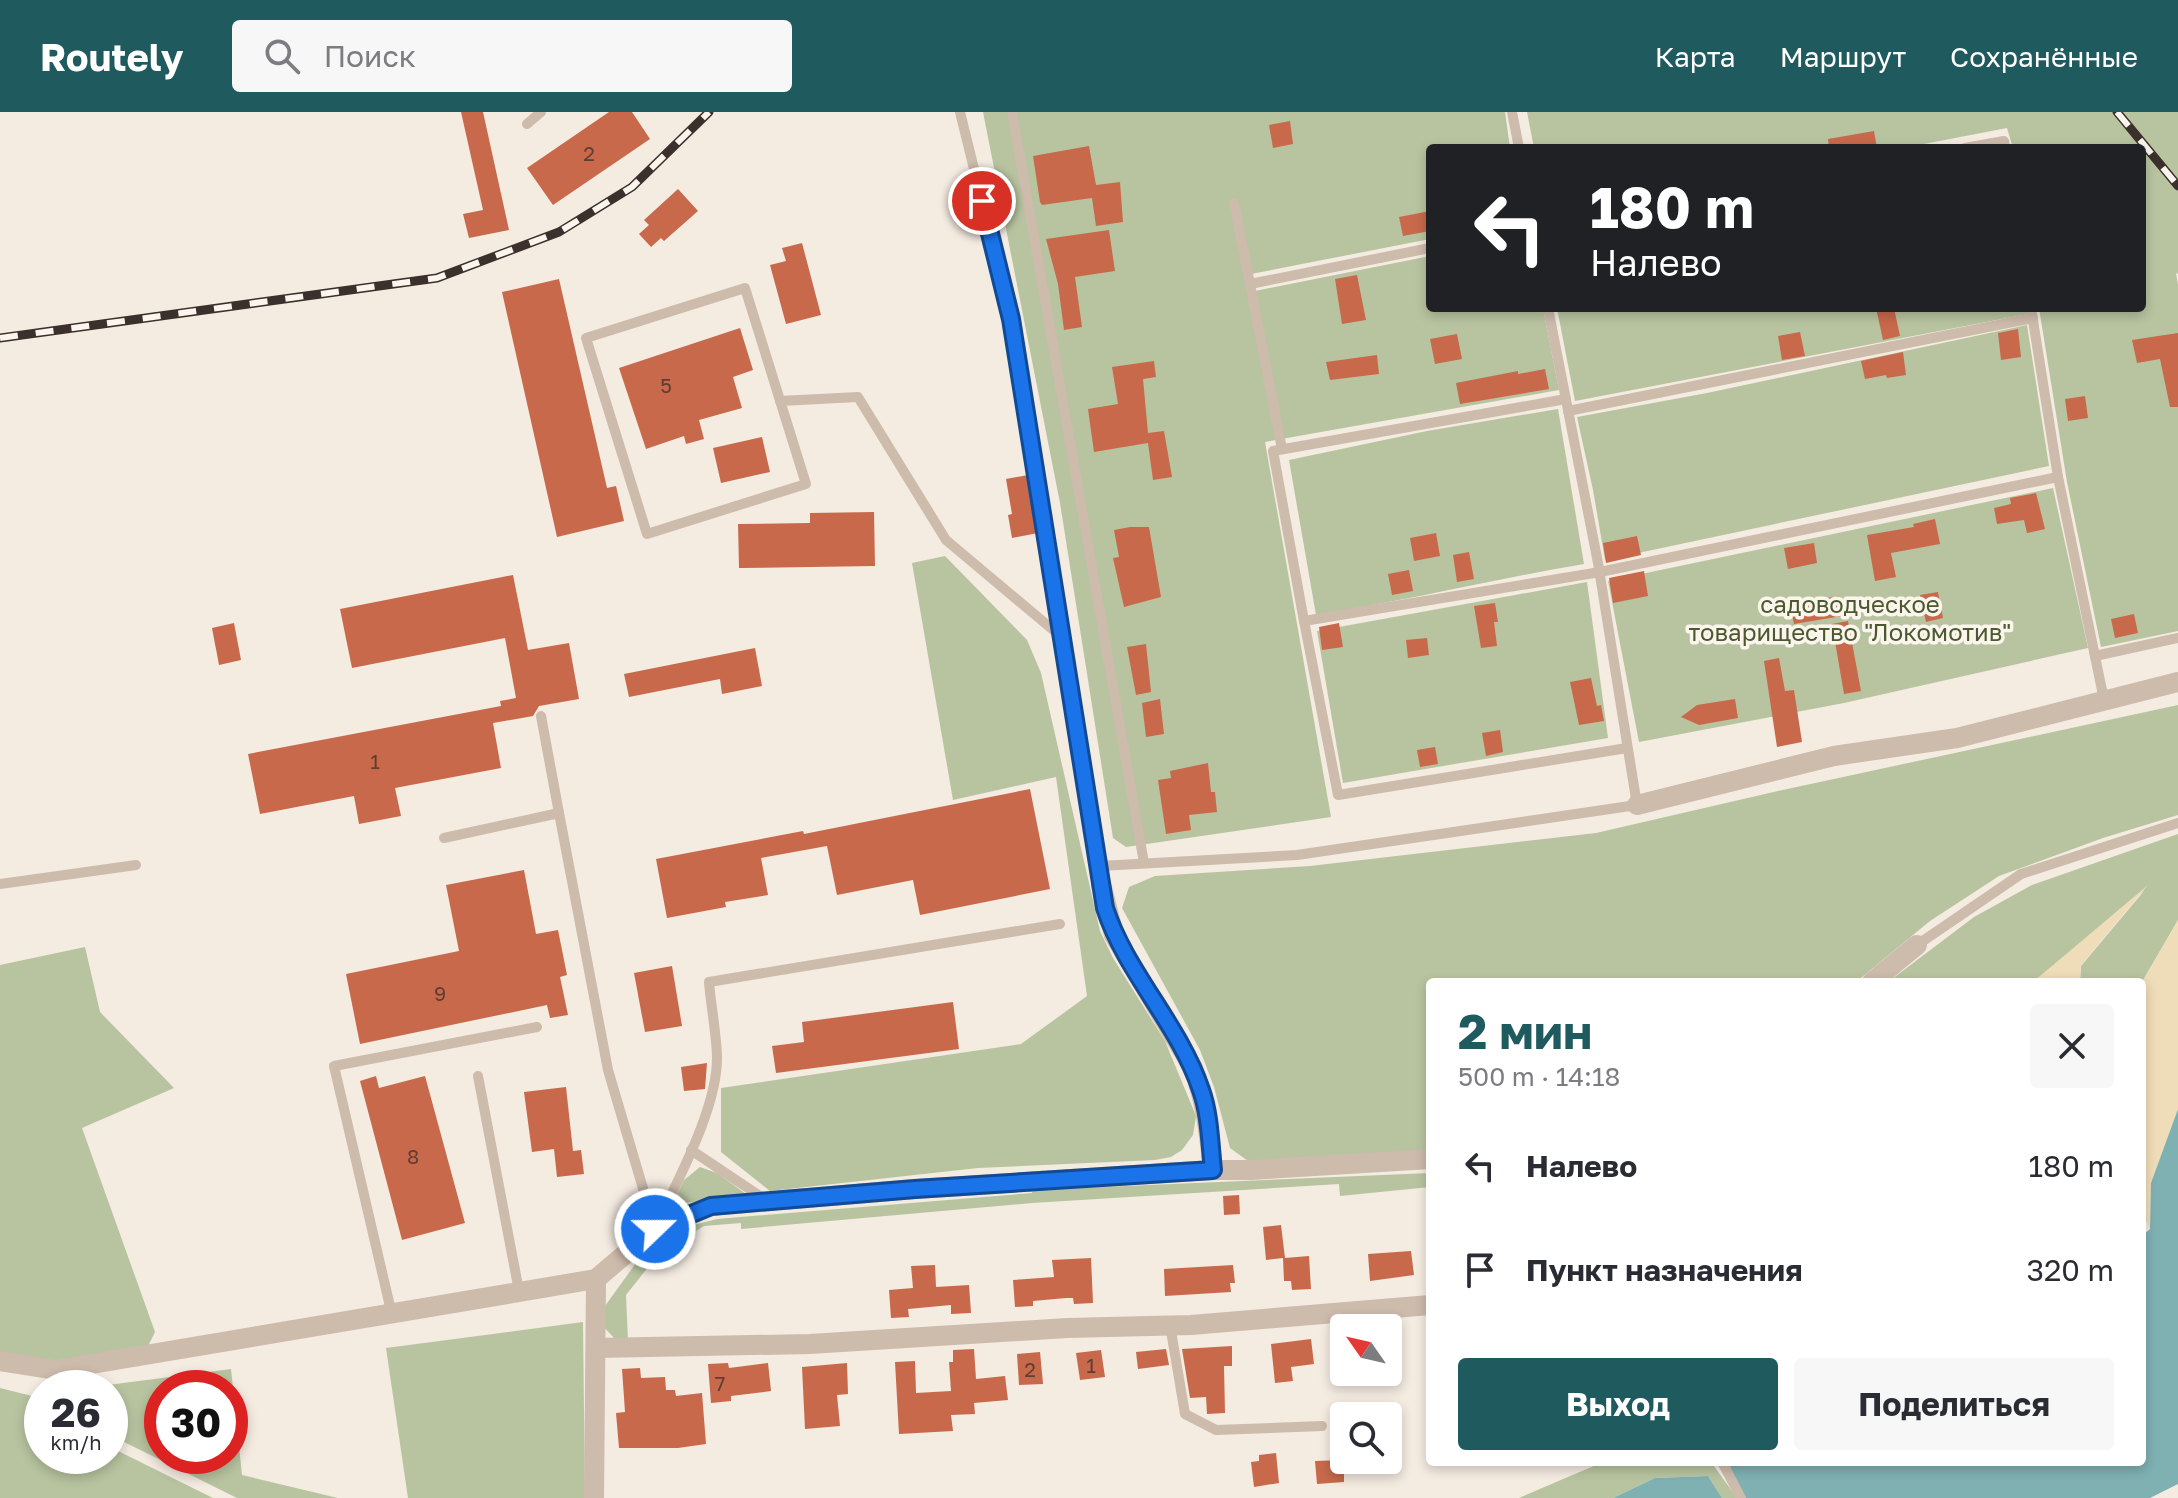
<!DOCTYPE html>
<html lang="ru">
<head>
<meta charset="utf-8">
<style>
	body { margin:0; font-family:"Golos Text",sans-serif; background:#f7f7f7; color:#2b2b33; height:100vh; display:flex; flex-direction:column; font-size:30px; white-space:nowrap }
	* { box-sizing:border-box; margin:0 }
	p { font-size:26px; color:#7c7c81 }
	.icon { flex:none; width:44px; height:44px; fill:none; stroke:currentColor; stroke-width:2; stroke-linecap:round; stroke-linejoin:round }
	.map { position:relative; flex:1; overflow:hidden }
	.side { position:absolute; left:1426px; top:866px; width:720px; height:488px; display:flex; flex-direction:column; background:#fff; border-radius:8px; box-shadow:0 4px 12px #0003 }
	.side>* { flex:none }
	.hud { position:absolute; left:1426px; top:32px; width:720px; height:168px; border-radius:8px; box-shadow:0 4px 12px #0003; background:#202124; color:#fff; overflow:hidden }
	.needle { width:52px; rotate:304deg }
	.buttons { position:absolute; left:1330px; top:1202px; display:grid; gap:16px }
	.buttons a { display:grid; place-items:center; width:72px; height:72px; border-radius:8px; background:#fff; box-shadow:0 4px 12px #0003; font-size:40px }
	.speed { position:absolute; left:24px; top:1258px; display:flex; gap:16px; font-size:40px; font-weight:700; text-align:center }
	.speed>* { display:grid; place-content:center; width:104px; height:104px; border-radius:50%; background:#fff; box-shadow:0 4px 12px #0003; line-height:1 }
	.speed small { font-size:20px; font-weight:400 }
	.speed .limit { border:12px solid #d22; background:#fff; color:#111 }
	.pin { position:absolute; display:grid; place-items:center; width:68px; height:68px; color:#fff; margin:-34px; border:4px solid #fff; border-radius:50%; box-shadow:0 2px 8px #0007 }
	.me { position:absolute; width:88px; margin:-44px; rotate:68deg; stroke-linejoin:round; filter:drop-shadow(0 0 6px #0008) }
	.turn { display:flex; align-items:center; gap:28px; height:168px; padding:0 32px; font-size:36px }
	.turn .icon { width:104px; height:104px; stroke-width:2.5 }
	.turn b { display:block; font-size:56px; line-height:68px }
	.round { display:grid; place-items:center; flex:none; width:84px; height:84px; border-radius:8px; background:#f7f7f7 }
	.headline { display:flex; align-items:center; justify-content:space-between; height:136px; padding:0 32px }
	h1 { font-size:48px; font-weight:700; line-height:60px; color:#1f5a5e }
	.button { display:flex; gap:16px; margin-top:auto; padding:16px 32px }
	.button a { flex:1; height:92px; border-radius:8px; background:#1f5a5e; color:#fff; font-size:32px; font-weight:700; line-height:92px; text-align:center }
	.button a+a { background:#f7f7f7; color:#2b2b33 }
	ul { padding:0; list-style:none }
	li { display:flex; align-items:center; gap:24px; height:104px; padding:0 32px }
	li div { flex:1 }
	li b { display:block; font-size:30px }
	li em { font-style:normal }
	header { display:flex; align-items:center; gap:48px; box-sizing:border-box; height:112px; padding:0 40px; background:#1f5a5e; color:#fff }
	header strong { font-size:38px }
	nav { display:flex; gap:44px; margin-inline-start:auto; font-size:28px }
	.search { width:560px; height:72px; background:#f7f7f7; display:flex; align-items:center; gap:20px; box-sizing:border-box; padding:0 28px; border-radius:8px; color:#7c7c81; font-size:30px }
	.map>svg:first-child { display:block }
	.green { fill:#b8c4a0; fill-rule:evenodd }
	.sand { fill:#efdcb8 }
	.water { fill:#7fb0b2 }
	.building { fill:#c8694b }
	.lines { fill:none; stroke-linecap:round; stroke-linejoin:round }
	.service { stroke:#cdbbac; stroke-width:10 }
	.minor { stroke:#cdbbac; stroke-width:20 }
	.rail-casing { stroke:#3b302b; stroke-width:9 }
	.rail { stroke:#fbf5ee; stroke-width:6; stroke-dasharray:18; stroke-linecap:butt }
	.route-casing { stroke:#114b97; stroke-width:20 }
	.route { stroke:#1a73e8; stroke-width:14 }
	.labels { text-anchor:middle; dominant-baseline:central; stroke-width:7; stroke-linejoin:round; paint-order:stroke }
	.number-label { font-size:20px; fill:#5e3e33 }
	.park-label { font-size:24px; fill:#4a5a2e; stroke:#fbf5ee }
</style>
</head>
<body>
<header>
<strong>Routely</strong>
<div class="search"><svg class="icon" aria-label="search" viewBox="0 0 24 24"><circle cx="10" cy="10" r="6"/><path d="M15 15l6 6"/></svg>Поиск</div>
<nav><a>Карта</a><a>Маршрут</a><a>Сохранённые</a></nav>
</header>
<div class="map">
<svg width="2178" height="1386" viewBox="0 0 2178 1386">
	<rect width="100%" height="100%" fill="#f4ebe1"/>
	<g class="green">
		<path d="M983 0H1505L1510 36H1430V127L1251 162 1255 179 1430 144V196H1543L1559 278 1265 330 1331 705 1126 735 1113 726 1060 391Z"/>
		<path d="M1527 0H2178V162L2176 161 2178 173V519L2101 535 2067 370 2039 196H2142V36H2013L2007 16 1903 36H1534Z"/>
		<path d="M1557 196H2027L2028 202 1575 289Z"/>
		<path d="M2027 213 2049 354 1605 448 1593 378 1577 305 1707 281Z"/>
		<path d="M1558 297 1584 452C1495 467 1406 489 1316 503L1289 348 1427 319Z"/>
		<path d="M2053 376 2088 536 1844 591 1639 630 1608 469Z"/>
		<path d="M945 444 1027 528 1041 561 1100 819 1113 846 1165 929 1196 1004 1193 1023 1182 1038 1171 1045 1155 1048 978 1056 770 1079 721 1040V976L1021 932 1087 884 1056 665 953 688 912 451Z"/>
		<path d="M1587 470 1608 626 1343 671 1317 519Z"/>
		<path d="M2178 593V703L2103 726 1999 764 1930 809 1856 870H1430V1049H1248L1230 1036 1214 975 1200 938 1122 796 1129 775 1155 764 1310 754 1596 721 1778 679Z"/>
		<path d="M2178 722V808L2142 870H2080L2081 854 2144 779 2033 870H1888L1974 805 2032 773Z"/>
		<path d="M85 835 100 900 174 976 82 1016 155 1220 148 1234 75 1250 0 1245V853Z"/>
		<path d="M700 1055 717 1061 746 1082 672 1093 684 1068Z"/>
		<path d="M1430 1061V1075L1340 1084 1339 1072 1032 1091 741 1117V1111L704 1114 688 1124 677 1136 649 1154 626 1183 628 1229 615 1227 602 1213 605 1194 636 1151 686 1115 717 1107 1032 1081 1033 1078Z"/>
		<path d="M583 1210 585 1386H408L386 1236Z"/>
		<path d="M231 1257 242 1363 338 1386H237L110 1323V1276H85ZM162 1276H230V1344H162Z"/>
		<path d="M0 1276 32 1284 42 1291V1344H110V1335L213 1386H0Z"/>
		<path d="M1603 1350H1711L1737 1386H1722L1708 1364 1655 1366 1613 1386H1519Z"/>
	</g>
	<g class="sand">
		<path d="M2148 773 2081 853 2080 870H2033Z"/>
		<path d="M2178 808V997L2151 1071 2150 1117 2142 1101V870Z"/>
	</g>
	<g class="water">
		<path d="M2178 997V1372L2150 1386H1744L1728 1350H2142V1124L2150 1117 2151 1071Z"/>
		<path d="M1708 1364 1722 1386H1613L1655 1366Z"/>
	</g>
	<g class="building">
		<path d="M461 0H483L509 118 469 126 463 102 483 98Z"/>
		<path d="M609 0H632L650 27 553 93 527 56Z"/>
		<path d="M1290 9 1293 32 1273 36 1269 13Z"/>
		<path d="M1874 19 1877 36H1829L1828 27Z"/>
		<path d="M1089 34 1096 73 1120 70 1123 110 1096 114 1092 86 1042 93 1040 90 1033 44Z"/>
		<path d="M678 77 698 99 664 129 661 126 651 135 639 122 649 113 644 108Z"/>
		<path d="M1430 99V119L1403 124 1399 105Z"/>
		<path d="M1109 118 1115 159 1075 165 1082 215 1064 218 1058 172 1046 127Z"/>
		<path d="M802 131 821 203 786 212 770 153 786 149 782 136Z"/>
		<path d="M1357 163 1366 208 1342 212 1335 167Z"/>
		<path d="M559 167 607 376 616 374 624 409 557 425 502 180Z"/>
		<path d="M1876 196H1894L1900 224 1883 228Z"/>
		<path d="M740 216 753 258 733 265 742 296 699 308 704 327 686 332 684 324 646 337 619 256Z"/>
		<path d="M2018 217 2021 245 2001 248 1998 221Z"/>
		<path d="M1800 220 1805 244 1782 248 1778 224Z"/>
		<path d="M2178 221V295H2170L2160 247 2137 251 2132 228Z"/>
		<path d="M1457 222 1462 247 1435 252 1430 227Z"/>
		<path d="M1903 240 1906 263 1887 266 1886 263 1865 267 1861 249Z"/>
		<path d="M1377 243 1379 262 1330 268 1326 250Z"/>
		<path d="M1154 249 1156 265 1143 267 1148 321 1164 319 1172 365 1153 368 1148 331 1094 340 1088 297 1118 292 1112 255Z"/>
		<path d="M1545 257 1549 277 1460 292 1456 271 1518 259V262Z"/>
		<path d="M2085 284 2088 306 2068 309 2065 287Z"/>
		<path d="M762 325 770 360 721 371 713 336Z"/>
		<path d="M1028 363 1038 421 1012 426 1008 403 1012 402 1006 367Z"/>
		<path d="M2036 381 2045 417 2027 421 2024 408 1997 412 1994 396 2011 392 2010 386Z"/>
		<path d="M874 400 875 454 739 456 738 412 810 411V401Z"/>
		<path d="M1935 407 1940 432 1891 441 1896 465 1875 469 1867 423 1914 415 1913 412Z"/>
		<path d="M1130 415H1149L1161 485 1124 495 1113 446 1119 445 1114 418Z"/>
		<path d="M1436 421 1440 444 1414 449 1410 426Z"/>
		<path d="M1637 424 1641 443 1606 451 1603 431Z"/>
		<path d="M1814 431 1817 451 1788 457 1784 436Z"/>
		<path d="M1469 440 1474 467 1457 470 1453 443Z"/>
		<path d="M1409 458 1413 479 1392 483 1388 462Z"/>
		<path d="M1644 459 1648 484 1613 491 1609 466Z"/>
		<path d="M513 463 528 538 569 531 579 587 539 594 533 604 493 611 501 656 395 676 401 704 359 712 354 684 260 702 248 642 501 594 500 589 516 586 505 526 352 556 340 497Z"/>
		<path d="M1938 480 1943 506 1926 510 1920 483Z"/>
		<path d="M1839 484 1842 504 1794 512 1790 492Z"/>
		<path d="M1495 491 1498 510H1494L1497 534 1481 536 1474 494Z"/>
		<path d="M2134 502 2138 521 2115 526 2111 507Z"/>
		<path d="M1848 509 1861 579 1844 582 1832 512Z"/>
		<path d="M234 511 241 548 219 553 212 516Z"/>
		<path d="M1339 511 1343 535 1322 538 1319 515Z"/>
		<path d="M1427 526 1429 543 1408 546 1406 528Z"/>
		<path d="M1146 532 1151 580 1136 583 1127 535Z"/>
		<path d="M755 536 762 574 722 582 720 567 629 585 624 562Z"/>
		<path d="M1779 546 1785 579 1794 578 1802 630 1777 635 1764 549Z"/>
		<path d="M1591 566 1597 594 1601 593 1604 609 1579 613 1570 570Z"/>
		<path d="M1160 587 1164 622 1146 625 1142 591Z"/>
		<path d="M1735 587 1738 606 1699 613 1681 605 1697 593Z"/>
		<path d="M1500 618 1503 640 1486 644 1482 621Z"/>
		<path d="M1435 635 1438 652 1420 655 1417 638Z"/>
		<path d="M1208 651 1211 680H1215L1217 700 1189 703 1191 718 1166 722 1158 668 1171 666 1170 659Z"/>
		<path d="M1030 677 1050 777 920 803 913 768 837 783 827 734 761 746 768 783 725 790 726 795 667 806 656 747 803 719 804 722Z"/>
		<path d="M524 758 536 822 558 818 567 863 560 865 568 903 550 906 547 893 360 932 346 862 459 839 446 773Z"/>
		<path d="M672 854 682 914 645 920 634 861Z"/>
		<path d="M953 890 959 937 776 961 772 934 804 930 802 910Z"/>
		<path d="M707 951 705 977 684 979 681 955Z"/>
		<path d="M376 964 379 976 425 964 465 1111 402 1128 360 969Z"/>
		<path d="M566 975 573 1039 581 1038 584 1062 557 1065 554 1037 532 1040 524 980Z"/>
		<path d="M1239 1083 1240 1102 1224 1103 1223 1084Z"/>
		<path d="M1281 1113 1285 1146 1309 1144 1311 1177 1292 1178 1291 1169H1284L1283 1146 1266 1148 1263 1115Z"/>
		<path d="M1411 1139 1414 1163 1370 1169 1368 1142Z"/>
		<path d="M1091 1146 1093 1191 1074 1192 1073 1186H1066L1033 1189V1194L1015 1195 1013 1168 1054 1165 1052 1148Z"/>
		<path d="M935 1153 936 1175 969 1173 971 1201 951 1202V1193L908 1197 909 1205 891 1206 889 1178 913 1176 911 1154Z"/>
		<path d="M1233 1153 1235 1171H1230L1231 1180 1165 1184 1164 1157Z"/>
		<path d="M1311 1227 1314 1252 1291 1255 1293 1269 1275 1271 1271 1232Z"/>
		<path d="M1232 1234V1254H1224L1225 1301 1207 1302 1206 1285 1190 1286 1182 1237Z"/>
		<path d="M974 1237 976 1267 1005 1264 1008 1288 974 1291 975 1302 951 1303 953 1319 899 1322 895 1250 915 1249 916 1281 951 1279 949 1250H953V1238Z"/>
		<path d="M1166 1237 1169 1253 1138 1257 1136 1240Z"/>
		<path d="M1101 1238 1105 1265 1080 1268 1076 1241Z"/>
		<path d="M1040 1240 1043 1272 1019 1273 1017 1242Z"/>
		<path d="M728 1251 729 1256 768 1251 771 1279 731 1284V1289L711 1291 708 1252Z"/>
		<path d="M847 1251 848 1282 837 1283 840 1314 805 1317 802 1255Z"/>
		<path d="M640 1256 641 1266 665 1265 666 1278H675L676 1284 702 1281 706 1332 678 1336H619L616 1301 625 1300 622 1257Z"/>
		<path d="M1276 1341 1279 1371 1254 1375 1251 1350 1259 1349V1343Z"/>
		<path d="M1344 1348V1370L1317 1372 1315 1349Z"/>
	</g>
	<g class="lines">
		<g class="service">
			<path d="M960 0 1011 207 1100 758"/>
			<path d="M1012 0 1144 751"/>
			<path d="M1512 0 1519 36"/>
			<path d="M527 12 541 0"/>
			<path d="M1965 36 2004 29 2005 36"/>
			<path d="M1234 91 1250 172"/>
			<path d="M745 176 806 372 647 422 586 226Z"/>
			<path d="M2031 196 2058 365"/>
			<path d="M780 289 858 285 946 428 1064 527"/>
			<path d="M1568 299 2033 206"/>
			<path d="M1282 337 1250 172 1430 136"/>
			<path d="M1304 509 1273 339 1566 287"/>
			<path d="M2095 544 2178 526"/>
			<path d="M541 604 559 701"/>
			<path d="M1627 636 1338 683 1304 509 1600 460 2058 365 2104 588"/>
			<path d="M444 726 559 701 608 958 655 1117C677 1069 718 996 717 944 716 919 711 894 709 870L1060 812"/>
			<path d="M1100 754 1297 743 1637 693 1598 451 1548 196"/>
			<path d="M0 772 136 753"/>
			<path d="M1917 833 2021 762 2178 711"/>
			<path d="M478 964 519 1179"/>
			<path d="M691 1038 766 1088"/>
			<path d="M392 1203 334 954 537 915"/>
			<path d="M1170 1213 1185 1302 1216 1318 1322 1314"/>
			<path d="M1722 1350 1741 1386"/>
		</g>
		<g class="minor">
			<path d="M1637 693 1834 644 1957 626 2178 570"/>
			<path d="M1872 870 1917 833"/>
			<path d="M1213 1058H1251L1430 1047"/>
			<path d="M596 1236 810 1232 1067 1216 1191 1213 1430 1193"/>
			<path d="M0 1249 56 1258 596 1167 655 1117 711 1094 915 1077 1213 1058C1209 1022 1206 990 1193 956L1114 823 1101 772"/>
			<path d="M594 1386 596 1167"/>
		</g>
		<g class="rail-casing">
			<g id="rail">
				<path d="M2117 0 2178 74"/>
				<path d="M0 226 437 166 559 120 632 75 709 0"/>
			</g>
		</g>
		<use href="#rail" class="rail"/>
	</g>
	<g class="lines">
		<g class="route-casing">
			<path id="route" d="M655 1117 711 1094 915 1077 1213 1058C1210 1031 1210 1003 1201 978 1179 912 1126 861 1105 796L1011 207 982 89"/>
		</g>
		<use href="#route" class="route"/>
	</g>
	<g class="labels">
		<g class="number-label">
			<text x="589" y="41">2</text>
			<text x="666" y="273">5</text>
			<text x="375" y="649">1</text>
			<text x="440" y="881">9</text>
			<text x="413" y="1044">8</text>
			<text x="1091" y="1253">1</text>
			<text x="1030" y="1257">2</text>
			<text x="720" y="1271">7</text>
		</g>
		<g class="park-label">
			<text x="1850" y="491">садоводческое<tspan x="1850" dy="28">товарищество "Локомотив"</tspan></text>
		</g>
	</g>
</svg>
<div class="buttons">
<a><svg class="needle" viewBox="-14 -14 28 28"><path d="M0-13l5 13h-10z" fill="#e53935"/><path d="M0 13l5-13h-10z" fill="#7c7c81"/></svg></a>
<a><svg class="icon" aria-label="search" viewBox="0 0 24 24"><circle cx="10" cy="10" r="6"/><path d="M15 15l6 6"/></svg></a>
</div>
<div class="speed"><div>26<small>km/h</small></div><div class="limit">30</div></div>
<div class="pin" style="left:982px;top:89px;background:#d93025"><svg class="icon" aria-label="arrive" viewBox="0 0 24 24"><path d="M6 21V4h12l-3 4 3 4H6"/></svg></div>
<svg class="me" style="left:655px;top:1117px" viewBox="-20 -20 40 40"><circle r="17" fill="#1a73e8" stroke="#fff" stroke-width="3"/><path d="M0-11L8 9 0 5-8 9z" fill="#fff"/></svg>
<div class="hud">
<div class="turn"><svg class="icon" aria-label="left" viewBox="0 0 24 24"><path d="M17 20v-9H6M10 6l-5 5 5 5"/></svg><div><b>180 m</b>Налево</div></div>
</div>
<section class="side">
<div class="headline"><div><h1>2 мин</h1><p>500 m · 14:18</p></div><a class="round"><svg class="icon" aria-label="close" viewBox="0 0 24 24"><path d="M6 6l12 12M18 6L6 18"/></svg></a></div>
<ul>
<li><svg class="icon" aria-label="left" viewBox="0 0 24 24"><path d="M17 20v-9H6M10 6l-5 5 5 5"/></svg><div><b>Налево</b></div><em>180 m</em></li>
<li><svg class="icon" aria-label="arrive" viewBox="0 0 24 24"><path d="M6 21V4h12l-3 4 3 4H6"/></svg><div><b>Пункт назначения</b></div><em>320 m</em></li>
</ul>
<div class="button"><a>Выход</a><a>Поделиться</a></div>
</section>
</div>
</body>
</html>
